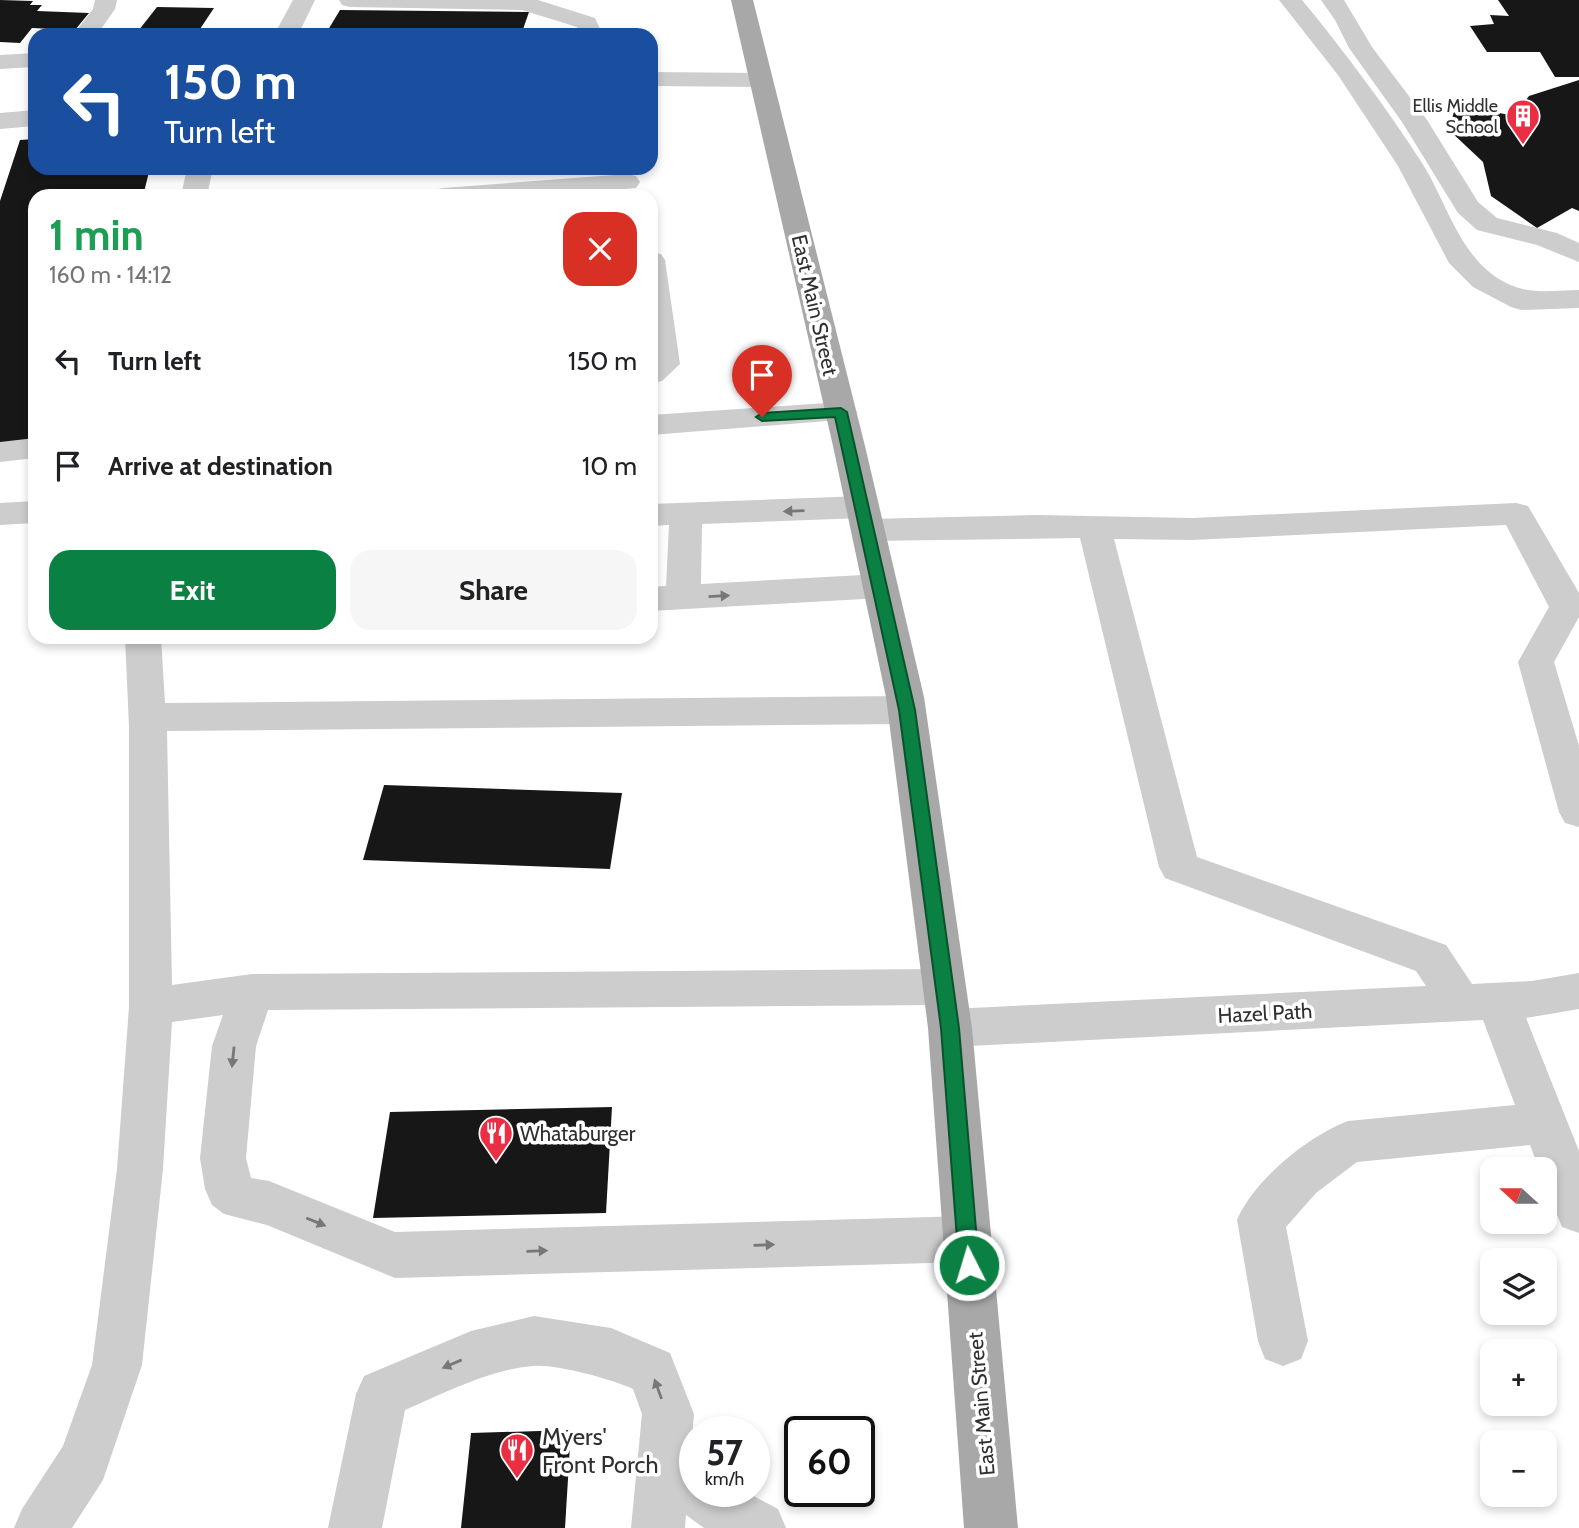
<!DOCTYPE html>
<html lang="en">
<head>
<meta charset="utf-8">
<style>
	body { margin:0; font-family:Cabin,sans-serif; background:#f6f6f6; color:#202124; height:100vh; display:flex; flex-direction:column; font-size:26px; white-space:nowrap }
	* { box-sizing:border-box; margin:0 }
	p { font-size:23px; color:#757577 }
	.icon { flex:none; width:38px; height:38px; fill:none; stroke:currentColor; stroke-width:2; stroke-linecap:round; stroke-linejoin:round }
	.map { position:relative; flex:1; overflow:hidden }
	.sheet { position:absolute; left:28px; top:189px; width:630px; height:455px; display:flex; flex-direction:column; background:#fff; border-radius:21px; box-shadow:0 4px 10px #0003 }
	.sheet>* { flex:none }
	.top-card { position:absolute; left:28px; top:28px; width:630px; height:147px; border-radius:21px; box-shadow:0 4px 10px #0003; background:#1a4fa0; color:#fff; overflow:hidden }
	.needle { width:46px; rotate:291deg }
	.controls { position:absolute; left:1480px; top:1157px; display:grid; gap:14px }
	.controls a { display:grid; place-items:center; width:77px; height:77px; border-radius:14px; background:#fff; box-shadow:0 4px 10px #0003; font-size:35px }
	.speed { position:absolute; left:679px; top:1416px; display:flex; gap:14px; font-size:35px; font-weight:700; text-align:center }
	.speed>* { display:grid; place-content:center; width:91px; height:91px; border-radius:50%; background:#fff; box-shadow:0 4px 10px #0003; line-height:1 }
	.speed small { font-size:18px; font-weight:400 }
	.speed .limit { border:4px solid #111; border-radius:10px; background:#fff; color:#111 }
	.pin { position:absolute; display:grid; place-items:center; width:60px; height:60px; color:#fff; margin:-72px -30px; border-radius:50% 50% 50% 0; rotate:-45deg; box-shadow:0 0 7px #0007 }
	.pin .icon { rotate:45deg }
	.me { position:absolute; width:77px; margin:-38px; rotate:355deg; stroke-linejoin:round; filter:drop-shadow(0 0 5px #0008) }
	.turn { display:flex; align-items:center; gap:24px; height:147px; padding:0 21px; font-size:32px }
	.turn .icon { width:91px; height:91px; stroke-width:2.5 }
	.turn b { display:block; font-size:49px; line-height:60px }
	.round { display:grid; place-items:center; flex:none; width:74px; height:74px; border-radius:21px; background:#f6f6f6 }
	.head { display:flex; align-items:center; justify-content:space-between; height:119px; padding:0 21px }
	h1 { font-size:42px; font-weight:800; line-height:52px; color:#1e9e55 }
	.button { display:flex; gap:14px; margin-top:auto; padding:14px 21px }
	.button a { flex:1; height:80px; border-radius:21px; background:#0b8043; color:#fff; font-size:28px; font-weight:800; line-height:80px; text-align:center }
	.button a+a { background:#f6f6f6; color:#202124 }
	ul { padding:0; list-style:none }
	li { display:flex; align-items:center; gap:21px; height:105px; padding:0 21px }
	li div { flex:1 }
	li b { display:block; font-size:26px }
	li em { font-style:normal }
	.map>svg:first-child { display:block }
	.building { fill:#171717 }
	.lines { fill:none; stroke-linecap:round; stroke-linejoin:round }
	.minor { fill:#cdcdcd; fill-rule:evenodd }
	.major { fill:#a8a8a8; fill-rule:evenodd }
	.oneway { fill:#777 }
	.route { fill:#0b8043; stroke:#07532c; stroke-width:2 }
	.labels { text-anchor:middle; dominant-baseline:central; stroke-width:7; stroke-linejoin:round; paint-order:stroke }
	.far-poi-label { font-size:18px; fill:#303030; stroke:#fff; text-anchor:end }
	.street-label { font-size:21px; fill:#303030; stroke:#fff }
	.poi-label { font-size:21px; fill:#303030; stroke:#fff; text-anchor:start }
	.near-poi-label { font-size:24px; fill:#303030; stroke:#fff; text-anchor:start }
</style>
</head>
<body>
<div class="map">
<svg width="1579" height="1528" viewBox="0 0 1579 1528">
	<rect width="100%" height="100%" fill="#fff"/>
	<g class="building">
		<path d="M0 0 33 1 30 5H42L37 11 89 13 75 30 32 28 20 43 0 42Z"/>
		<path d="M1498 0H1579V77H1555L1540 52H1487L1470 26 1494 24 1490 15 1509 16Z"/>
		<path d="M157 7 214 8 196 35H135Z"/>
		<path d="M340 10 529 12 521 35H325Z"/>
		<path d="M1579 80V211L1572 208 1537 228 1491 196 1483 162 1449 130 1456 104 1514 116 1529 96Z"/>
		<path d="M35 139V168H150L143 196H35V445L0 448V201L20 140Z"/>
		<path d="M384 785 622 793 610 869 363 860Z"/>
		<path d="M612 1107 606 1213 373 1218 390 1112Z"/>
		<path d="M571 1430 565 1528H461L471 1433Z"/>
	</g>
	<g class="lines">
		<g class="minor">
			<path d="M95 0H117L115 9 97 35H73L93 9Z"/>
			<path d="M293 0H315L298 35H274Z"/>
			<path d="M339 0H538L595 18 603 35H579L577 27 522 10 350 7 342 5Z"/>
			<path d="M1279 0H1302C1345 52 1385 106 1422 163 1445 199 1457 248 1493 275 1522 296 1545 291 1579 290V308L1521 310 1511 307 1473 287 1449 263 1398 166 1338 75Z"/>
			<path d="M1321 0H1344L1372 47 1427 120 1478 202 1497 218 1557 233 1579 243V262L1537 245 1477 230 1458 213 1402 122 1349 48 1335 20Z"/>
			<path d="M35 53V67L0 69V55Z"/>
			<path d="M651 72 761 73 770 75 773 80 770 85 761 87 651 86Z"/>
			<path d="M35 110V126L0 129V113Z"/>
			<path d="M187 168H213L207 196H181Z"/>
			<path d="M627 174 636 176 640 182 636 188 548 196H430L434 190 443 188Z"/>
			<path d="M651 252 661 254 665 260 680 364 662 381 651 384Z"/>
			<path d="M841 402 852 405 857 412 852 419 651 435V415Z"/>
			<path d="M35 438V458L0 462V442Z"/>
			<path d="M862 496 874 499 879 507 874 515 862 518 702 524 701 584 881 574 893 578 898 586 893 594 881 598 651 611V587L666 586 669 525 651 526V504Z"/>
			<path d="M35 501V523L0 525V503Z"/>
			<path d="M1516 503 1528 506 1579 593V617L1554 662 1579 746V827L1565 823 1559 812 1518 662 1549 607 1506 525 1192 540 1114 539 1197 857 1446 945 1472 984 1532 981 1579 973V1009L1526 1018 1579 1151V1233L1562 1227 1545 1185V1169H1539L1530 1145 1357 1162 1316 1193 1286 1227 1308 1341 1301 1359 1283 1366 1265 1359 1258 1341 1237 1220C1254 1180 1308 1136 1348 1121L1515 1105 1483 1020 950 1047 934 1041 928 1028 934 1015 950 1009 1426 986 1416 971 1165 878 1159 867 1080 538 868 541 856 538 851 530 856 522 868 519 1037 515 1192 518Z"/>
			<path d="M125 637H161L165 703 907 696 920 700 926 710 920 720 907 724 167 731 172 985 252 974 944 969 959 974 966 987 959 1000 944 1005 268 1010 256 1046 246 1158 251 1178 269 1181 395 1232 967 1216 984 1223 991 1239 984 1255 967 1262 395 1278 267 1225 224 1214 212 1205 205 1189 200 1158 212 1046 223 1015 172 1022 163 1169 142 1365 103 1480 72 1528H14L22 1509 63 1446 92 1365 117 1169 129 1007V727Z"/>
			<path d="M534 1316 611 1328 670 1353 694 1414 691 1452 695 1455V1491H744L778 1509 786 1528H704L686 1515 685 1528H631L642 1414 633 1389C611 1379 556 1364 533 1366 488 1370 445 1393 405 1410L382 1528H328L356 1394 364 1376 471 1331Z"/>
		</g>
		<path class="major" d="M731 0H753L865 446 924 697 972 1028 1018 1528H964L928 1028 886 697 833 446Z"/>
	</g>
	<defs><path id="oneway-solid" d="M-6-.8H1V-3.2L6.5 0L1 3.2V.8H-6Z" transform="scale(1.75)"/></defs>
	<g class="oneway">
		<use href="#oneway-solid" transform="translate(794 511) rotate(178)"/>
		<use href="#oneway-solid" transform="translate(719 596) rotate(-3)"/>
		<use href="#oneway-solid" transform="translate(233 1057) rotate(96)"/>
		<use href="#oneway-solid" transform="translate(316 1222) rotate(22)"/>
		<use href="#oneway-solid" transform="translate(764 1245) rotate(-2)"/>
		<use href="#oneway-solid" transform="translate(537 1251) rotate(-2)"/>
		<use href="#oneway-solid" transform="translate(452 1364) rotate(157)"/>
		<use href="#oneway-solid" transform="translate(658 1389) rotate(-110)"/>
	</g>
	<path class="route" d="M841 408 847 412 915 710 959 1028 979 1265 976 1272 969 1275 962 1272 959 1265 941 1028 899 710 835 417 762 421 756 417 762 413Z"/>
	<defs>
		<g id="building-pin" transform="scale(1.75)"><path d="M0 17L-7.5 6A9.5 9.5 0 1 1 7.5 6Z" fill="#ea2f45" stroke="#fff"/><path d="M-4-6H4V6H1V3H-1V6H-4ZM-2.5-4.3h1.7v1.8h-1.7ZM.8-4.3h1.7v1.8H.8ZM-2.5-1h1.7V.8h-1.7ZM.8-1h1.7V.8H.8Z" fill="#fff"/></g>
		<g id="restaurant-pin" transform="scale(1.75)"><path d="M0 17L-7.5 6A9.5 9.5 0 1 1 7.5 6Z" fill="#ea2f45" stroke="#fff"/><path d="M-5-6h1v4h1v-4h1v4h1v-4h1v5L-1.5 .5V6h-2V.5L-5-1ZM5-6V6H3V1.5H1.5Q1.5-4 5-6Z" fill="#fff"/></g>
	</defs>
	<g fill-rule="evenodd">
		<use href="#building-pin" x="1523" y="116"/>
		<use href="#restaurant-pin" x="496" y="1133"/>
		<use href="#restaurant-pin" x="517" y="1450"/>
	</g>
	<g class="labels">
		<g class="far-poi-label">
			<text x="1498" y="106">Ellis Middle<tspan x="1498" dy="21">School</tspan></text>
		</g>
		<g class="street-label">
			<text transform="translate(815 305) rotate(77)">East Main Street</text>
			<text transform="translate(1265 1013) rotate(-3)">Hazel Path</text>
			<text transform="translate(981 1404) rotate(-95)">East Main Street</text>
		</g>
		<g class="poi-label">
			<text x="520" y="1133">Whataburger</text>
		</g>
		<g class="near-poi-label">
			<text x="542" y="1436">Myers'<tspan x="542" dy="28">Front Porch</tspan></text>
		</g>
	</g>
</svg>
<div class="controls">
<a><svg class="needle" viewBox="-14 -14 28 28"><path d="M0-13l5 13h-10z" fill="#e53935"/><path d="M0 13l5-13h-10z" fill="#757577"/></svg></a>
<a><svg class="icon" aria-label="layers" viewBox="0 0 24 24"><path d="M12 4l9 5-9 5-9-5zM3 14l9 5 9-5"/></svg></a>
<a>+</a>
<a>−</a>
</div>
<div class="speed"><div>57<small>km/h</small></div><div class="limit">60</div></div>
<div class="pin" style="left:762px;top:417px;background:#d93025"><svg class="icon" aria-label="arrive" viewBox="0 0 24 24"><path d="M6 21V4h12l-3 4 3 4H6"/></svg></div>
<svg class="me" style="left:969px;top:1265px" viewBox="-20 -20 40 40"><circle r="17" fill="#0b8043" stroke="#fff" stroke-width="3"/><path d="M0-11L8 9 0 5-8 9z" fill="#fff"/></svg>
<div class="top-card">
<div class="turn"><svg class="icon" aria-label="left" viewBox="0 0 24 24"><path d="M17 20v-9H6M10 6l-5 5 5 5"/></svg><div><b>150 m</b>Turn left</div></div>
</div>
<section class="sheet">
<div class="head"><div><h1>1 min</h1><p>160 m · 14:12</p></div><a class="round" style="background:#d93025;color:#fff"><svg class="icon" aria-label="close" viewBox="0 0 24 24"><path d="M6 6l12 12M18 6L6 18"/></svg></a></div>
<ul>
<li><svg class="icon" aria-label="left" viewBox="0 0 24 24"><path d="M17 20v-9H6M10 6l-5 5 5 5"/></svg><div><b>Turn left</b></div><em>150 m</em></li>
<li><svg class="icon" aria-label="arrive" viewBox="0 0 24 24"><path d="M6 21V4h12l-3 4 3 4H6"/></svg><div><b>Arrive at destination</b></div><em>10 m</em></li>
</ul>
<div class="button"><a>Exit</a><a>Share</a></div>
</section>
</div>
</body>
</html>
